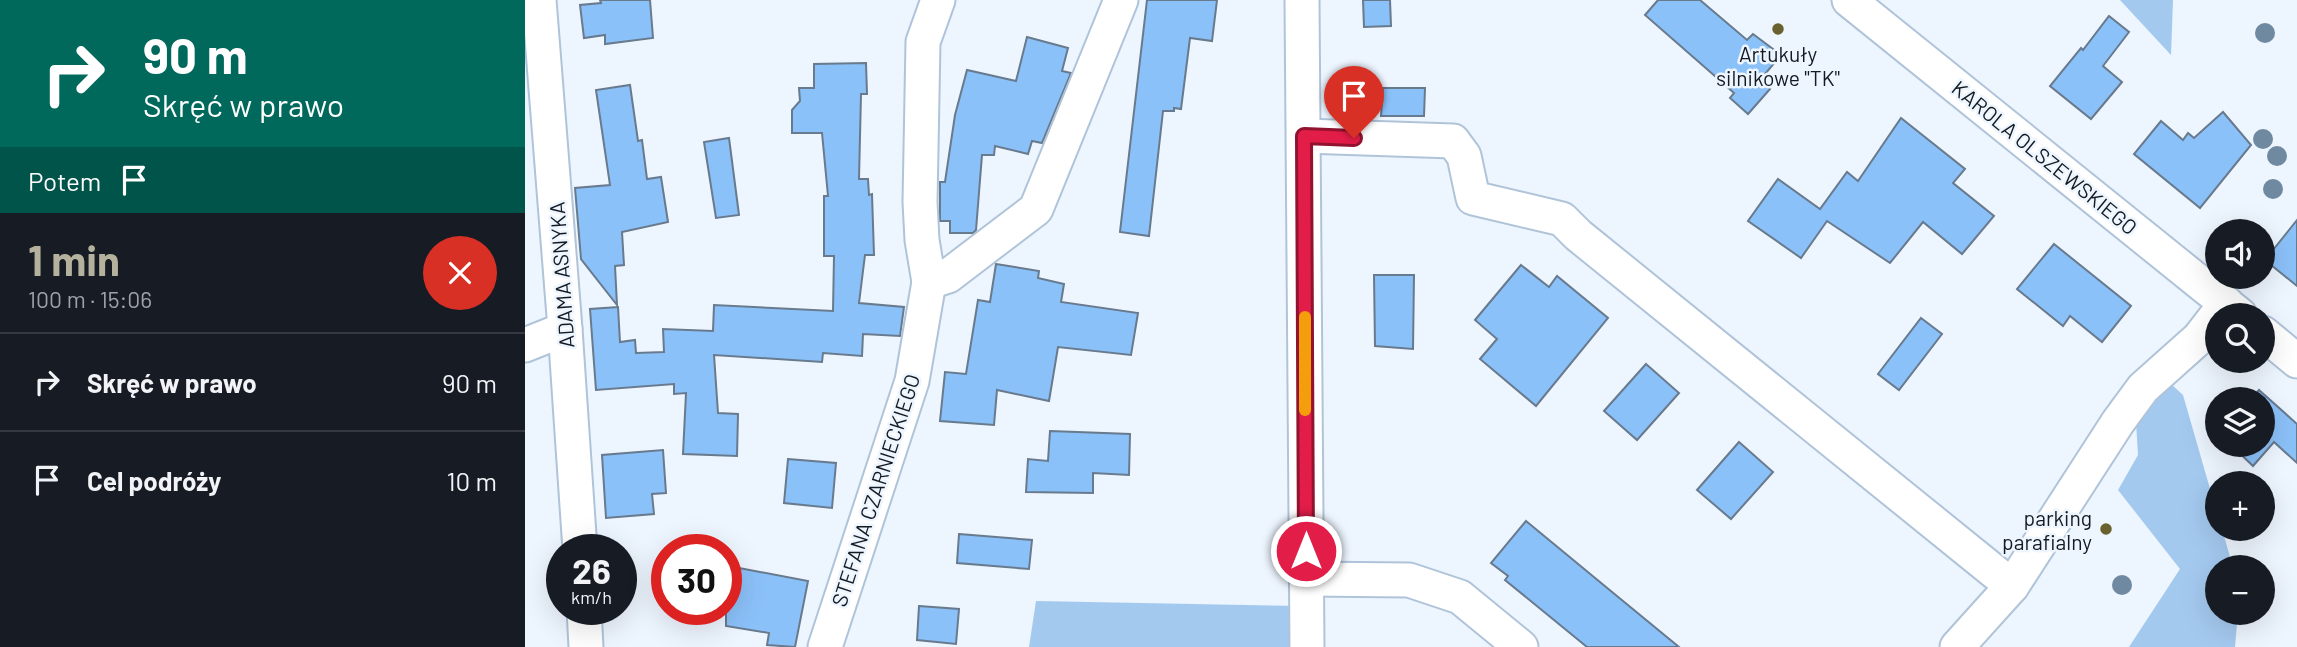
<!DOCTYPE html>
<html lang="pl">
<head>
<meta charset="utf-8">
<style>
	body { margin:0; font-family:Barlow,sans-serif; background:#242831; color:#f1f3f6; height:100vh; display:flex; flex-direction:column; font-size:26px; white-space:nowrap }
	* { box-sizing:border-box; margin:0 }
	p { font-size:23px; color:#9ea1a6 }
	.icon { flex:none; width:38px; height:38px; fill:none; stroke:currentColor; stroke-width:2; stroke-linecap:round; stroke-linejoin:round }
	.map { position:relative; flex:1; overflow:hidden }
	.details { display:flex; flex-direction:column; background:#171b24; width:525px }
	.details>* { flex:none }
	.guide { background:#00695c; color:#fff; overflow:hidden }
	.fabs { position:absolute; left:1680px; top:219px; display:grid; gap:14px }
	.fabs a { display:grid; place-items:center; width:70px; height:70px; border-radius:50%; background:#171b24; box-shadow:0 7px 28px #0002; font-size:35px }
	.speed { position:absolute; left:21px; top:534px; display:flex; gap:14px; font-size:35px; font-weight:700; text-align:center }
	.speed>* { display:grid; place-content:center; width:91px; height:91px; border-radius:50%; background:#171b24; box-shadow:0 7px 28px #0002; line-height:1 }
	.speed small { font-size:18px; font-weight:400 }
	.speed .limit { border:10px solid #d22; background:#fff; color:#111 }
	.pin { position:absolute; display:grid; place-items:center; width:60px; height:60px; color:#fff; margin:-72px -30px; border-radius:50% 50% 50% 0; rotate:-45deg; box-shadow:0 0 7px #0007 }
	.pin .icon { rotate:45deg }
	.me { position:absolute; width:77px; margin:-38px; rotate:0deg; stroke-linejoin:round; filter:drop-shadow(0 0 5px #0008) }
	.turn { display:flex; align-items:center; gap:24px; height:147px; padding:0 28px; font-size:32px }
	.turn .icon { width:91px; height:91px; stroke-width:2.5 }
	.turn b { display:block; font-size:49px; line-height:60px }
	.then { display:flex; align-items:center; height:66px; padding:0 28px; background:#0003; gap:14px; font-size:26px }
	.round { display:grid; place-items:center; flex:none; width:74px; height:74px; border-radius:37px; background:#242831 }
	.overview { display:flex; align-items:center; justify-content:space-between; height:119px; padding:0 28px }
	h1 { font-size:42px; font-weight:700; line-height:52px; color:#b4b29c }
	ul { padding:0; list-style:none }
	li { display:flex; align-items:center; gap:21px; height:98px; padding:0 28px; border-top:2px solid #363941 }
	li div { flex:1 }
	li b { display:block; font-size:26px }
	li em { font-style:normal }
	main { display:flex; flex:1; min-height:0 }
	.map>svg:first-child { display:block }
	.green { fill:#a4c9ef }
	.building { fill:#8bc1f9; stroke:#687a8d; stroke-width:2 }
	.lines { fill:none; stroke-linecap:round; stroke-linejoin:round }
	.minor-casing { stroke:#b0c4d9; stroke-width:37 }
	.minor { stroke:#fff; stroke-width:33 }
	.tree { fill:#6f89a0 }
	.route-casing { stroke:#92132f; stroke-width:18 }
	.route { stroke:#e11d48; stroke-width:12 }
	.slow { stroke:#f59e0b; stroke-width:12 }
	.poi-dot { fill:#6a622e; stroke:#edf5fe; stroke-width:2.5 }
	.labels { text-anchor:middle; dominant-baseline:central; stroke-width:5; stroke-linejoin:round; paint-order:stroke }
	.poi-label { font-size:21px; fill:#131a22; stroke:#edf5fe }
	.street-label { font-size:21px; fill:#131a22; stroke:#edf5fe }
</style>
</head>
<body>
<main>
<section class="details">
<div class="guide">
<div class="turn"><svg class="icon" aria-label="right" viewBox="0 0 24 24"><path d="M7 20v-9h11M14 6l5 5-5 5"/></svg><div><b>90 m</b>Skręć w prawo</div></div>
<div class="then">Potem<svg class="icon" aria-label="arrive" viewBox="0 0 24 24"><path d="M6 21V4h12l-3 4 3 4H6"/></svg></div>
</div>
<div class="overview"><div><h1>1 min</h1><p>100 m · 15:06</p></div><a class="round" style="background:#d93025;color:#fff"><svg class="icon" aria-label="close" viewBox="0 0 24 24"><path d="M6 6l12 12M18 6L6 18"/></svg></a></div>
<ul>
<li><svg class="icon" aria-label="right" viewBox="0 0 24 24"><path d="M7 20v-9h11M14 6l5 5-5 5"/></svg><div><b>Skręć w prawo</b></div><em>90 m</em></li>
<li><svg class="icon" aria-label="arrive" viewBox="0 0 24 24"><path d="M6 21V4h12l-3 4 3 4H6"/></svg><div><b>Cel podróży</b></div><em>10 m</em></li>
</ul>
</section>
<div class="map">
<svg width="1772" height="647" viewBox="0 0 1772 647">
	<rect width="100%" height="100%" fill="#edf5fe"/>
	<g class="green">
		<path d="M1595 0H1648L1646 55Z"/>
		<path d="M1647 385 1658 395 1692 513V528L1697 529 1708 567H1692V612L1713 613 1710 647H1604L1655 569 1593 490 1613 455 1611 422 1631 393Z"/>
		<path d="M511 601 775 606 772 647H504Z"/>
	</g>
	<g class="building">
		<path d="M75 0H125L128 38 80 44V35L59 38 55 5 76 3Z"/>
		<path d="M622 0H692L687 41 665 38 656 109 649 108V111H638L624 236 595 232Z"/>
		<path d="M838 0H865L866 26 839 27Z"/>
		<path d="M1133 0H1175L1222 40 1228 34 1256 55 1235 80 1245 89 1223 114 1205 98 1209 93 1191 77 1120 15Z"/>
		<path d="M1584 16 1604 32 1578 66 1597 82 1566 119 1525 86 1556 48 1558 50Z"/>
		<path d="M502 37 543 48 537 71 546 73 517 143 507 141 503 154 470 146 469 155H457L451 230 448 233H425V221H415V182H420L430 115 442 70 491 81Z"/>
		<path d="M341 63 342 94H336L334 179H343L344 195 347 194 349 255H340L334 303 379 307 375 336 338 334 337 356 298 353 297 362 189 355 193 413 213 414 212 456 158 454 161 393 149 394V384L71 390 65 309 93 307 95 342 110 340 111 353 139 352 138 329 188 331 189 305 308 311 309 256H299V196H303L297 133H267V110L275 101 274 88H289V64Z"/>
		<path d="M105 85 113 141 117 140 122 179 136 177 143 222 97 232 99 265 90 266 92 305 56 259 50 188 85 185 71 90Z"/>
		<path d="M858 88H900L899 116H856Z"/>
		<path d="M1698 112 1726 145 1675 208 1609 154 1636 121 1658 140 1663 133 1669 138Z"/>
		<path d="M1376 118 1440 169 1428 183 1469 216 1437 254 1398 222 1365 263 1302 221 1276 258 1223 221 1253 179 1295 209 1322 172 1333 181Z"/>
		<path d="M204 138 214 215 191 218 179 142Z"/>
		<path d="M1772 220V286L1740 260Z"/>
		<path d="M1529 244 1606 306 1577 342 1545 316 1538 326 1492 289Z"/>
		<path d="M471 264 514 271 513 278 539 284 536 302 613 313 606 355 533 347 524 401 472 390 469 425 415 421 420 372 441 374 453 300 465 302Z"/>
		<path d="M996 265 1024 287 1032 276 1083 318 1011 406 955 359 972 339 950 320Z"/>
		<path d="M849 275H889L888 349 850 346Z"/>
		<path d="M1396 318 1417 334 1374 390 1353 374Z"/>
		<path d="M1121 364 1154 393 1112 440 1079 411Z"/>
		<path d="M1734 390 1772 424V463L1749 442 1728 466 1707 446 1738 444V399H1726Z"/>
		<path d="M525 431 605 434 604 475 568 473V493L501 492 503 459 523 461Z"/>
		<path d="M1214 442 1248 472 1206 519 1172 490Z"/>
		<path d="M138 450 141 493 127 494 129 514 81 518 77 455Z"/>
		<path d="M263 459 311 463 307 508 259 503Z"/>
		<path d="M1001 521 1081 587 1154 647H1062L980 580 983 576 966 563Z"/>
		<path d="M434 534 507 540 504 569 432 563Z"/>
		<path d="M214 568 283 581 270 647 242 645 244 633 201 626V574L213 577Z"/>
		<path d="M394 606 434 609 431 644 392 640Z"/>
	</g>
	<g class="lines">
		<g class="minor-casing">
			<g id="minor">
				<path d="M14 0 40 329 55 550"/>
				<path d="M777 0 782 647"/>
				<path d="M1324 0 1715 315"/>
				<path d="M779 136 928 141 939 156 948 198 1037 219 1053 235 1487 586"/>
				<path d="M404 282 423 276 511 209 596 0"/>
				<path d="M1738 333 1772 361"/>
				<path d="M0 345 40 329"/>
				<path d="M781 579 884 580 935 597 996 647"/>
				<path d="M59 609 61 647"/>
				<path d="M300 647 387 381 404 282 397 240 395 202 398 42 413 0"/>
				<path d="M1432 647 1487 586 1593 422 1618 388 1674 338 1701 303"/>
			</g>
		</g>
		<use href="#minor" class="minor"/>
	</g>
	<g class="tree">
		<circle cx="1740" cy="33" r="10"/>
		<circle cx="1738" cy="139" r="10"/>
		<circle cx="1752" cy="156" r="10"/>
		<circle cx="1748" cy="189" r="10"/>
		<circle cx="1597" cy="585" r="10"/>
	</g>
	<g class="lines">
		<g class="route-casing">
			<path id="route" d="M781 551 779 136 829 138"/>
		</g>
		<use href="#route" class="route"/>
		<path class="slow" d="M780 317V410"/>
	</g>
	<g class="poi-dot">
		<circle cx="1253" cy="29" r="7"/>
		<circle cx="1581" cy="529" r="7"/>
	</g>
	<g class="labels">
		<g class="poi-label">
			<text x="1253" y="53">Artukuły<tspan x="1253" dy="24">silnikowe "TK"</tspan></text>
			<text x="1567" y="517" text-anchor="end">parking<tspan x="1567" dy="24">parafialny</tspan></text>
		</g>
		<g class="street-label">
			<text transform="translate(1520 157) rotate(39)">KAROLA OLSZEWSKIEGO</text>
			<text transform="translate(36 275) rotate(-94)">ADAMA ASNYKA</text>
			<text transform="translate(350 490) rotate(-72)">STEFANA CZARNIECKIEGO</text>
		</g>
	</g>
</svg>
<div class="fabs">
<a><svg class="icon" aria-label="sound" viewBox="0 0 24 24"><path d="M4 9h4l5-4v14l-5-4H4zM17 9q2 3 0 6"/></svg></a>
<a><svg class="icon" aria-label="search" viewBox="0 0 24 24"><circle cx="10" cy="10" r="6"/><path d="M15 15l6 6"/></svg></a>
<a><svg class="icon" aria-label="layers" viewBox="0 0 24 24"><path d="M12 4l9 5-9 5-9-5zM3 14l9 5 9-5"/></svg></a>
<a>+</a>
<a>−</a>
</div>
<div class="speed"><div>26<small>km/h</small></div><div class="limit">30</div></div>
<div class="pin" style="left:829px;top:138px;background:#d93025"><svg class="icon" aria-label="arrive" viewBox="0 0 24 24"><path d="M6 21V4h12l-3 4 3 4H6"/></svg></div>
<svg class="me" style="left:781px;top:551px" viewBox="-20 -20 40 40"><circle r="17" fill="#e11d48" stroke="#fff" stroke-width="3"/><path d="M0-11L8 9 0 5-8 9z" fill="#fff"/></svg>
</div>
</main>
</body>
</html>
